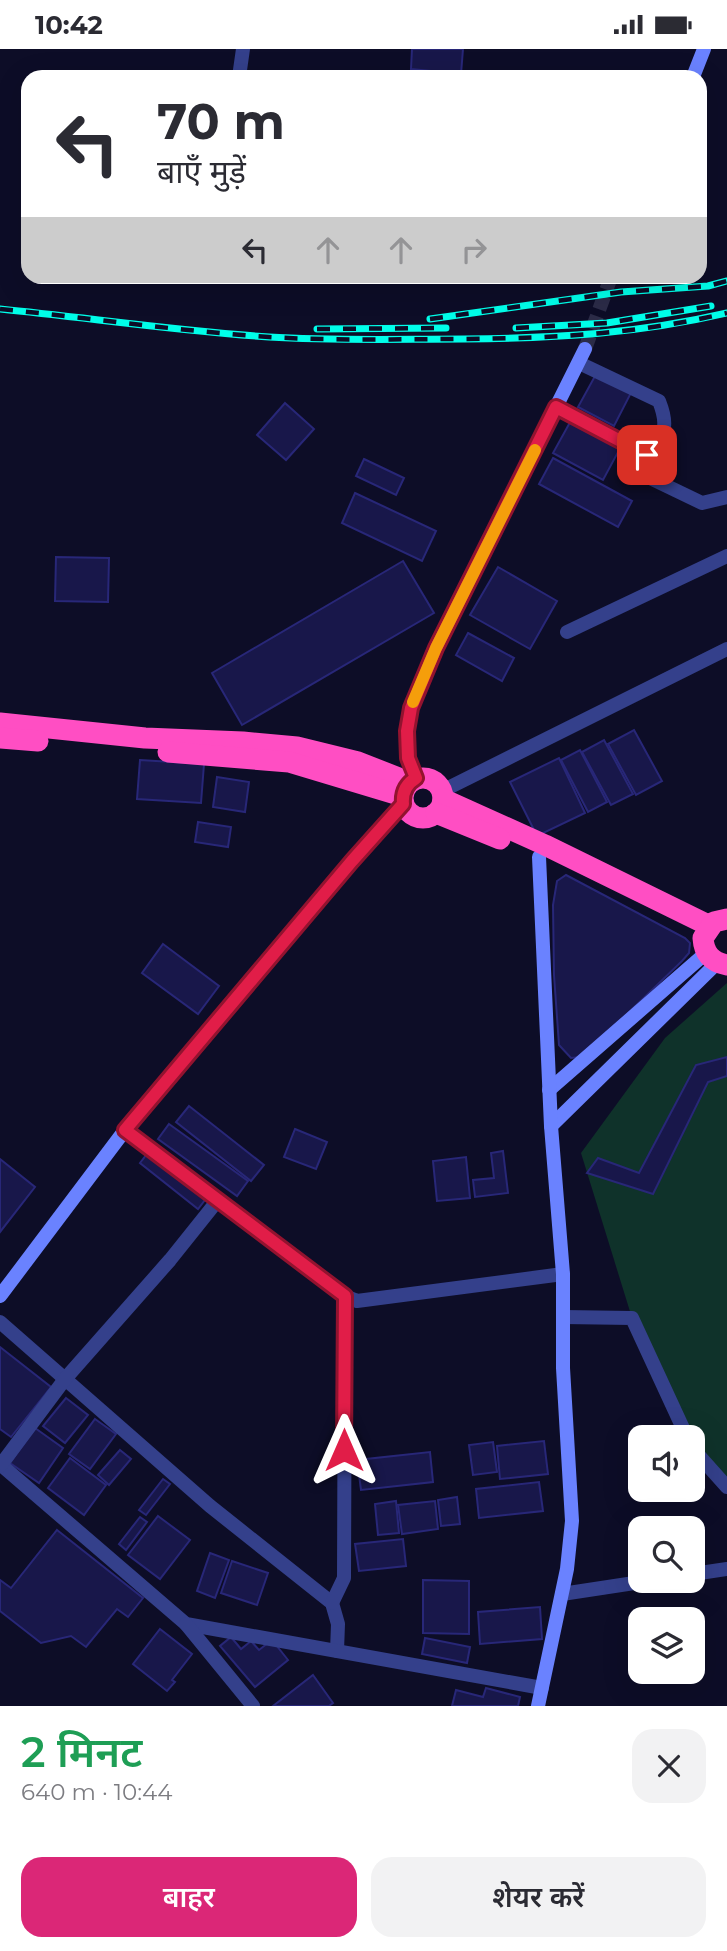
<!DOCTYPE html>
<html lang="hi">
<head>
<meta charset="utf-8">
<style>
	body { margin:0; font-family:Montserrat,"Noto Sans Devanagari",sans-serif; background:#f2f2f3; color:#2b2b33; height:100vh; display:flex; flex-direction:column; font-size:26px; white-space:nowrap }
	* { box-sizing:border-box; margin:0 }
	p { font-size:23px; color:#7c7c81 }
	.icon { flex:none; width:38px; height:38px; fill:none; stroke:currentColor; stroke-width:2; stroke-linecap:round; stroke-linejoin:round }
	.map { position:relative; height:1657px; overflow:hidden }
	.panel { display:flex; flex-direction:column; background:#fff; flex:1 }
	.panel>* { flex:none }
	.top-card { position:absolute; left:21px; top:21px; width:686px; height:214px; border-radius:21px; box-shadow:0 7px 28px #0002; background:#fff; color:#2b2b33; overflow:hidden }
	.controls { position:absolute; left:628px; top:1376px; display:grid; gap:14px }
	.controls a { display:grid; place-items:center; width:77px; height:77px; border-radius:14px; background:#fff; box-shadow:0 7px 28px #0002; font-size:35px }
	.pin { position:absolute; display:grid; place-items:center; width:60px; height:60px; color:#fff; margin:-30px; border-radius:14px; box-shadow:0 4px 10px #0006 }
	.me { position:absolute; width:77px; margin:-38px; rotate:0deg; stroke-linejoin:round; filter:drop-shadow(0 0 5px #0008) }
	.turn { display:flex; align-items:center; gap:24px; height:147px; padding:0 21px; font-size:32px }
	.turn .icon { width:91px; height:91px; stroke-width:2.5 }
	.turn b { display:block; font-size:49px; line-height:60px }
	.lanes { display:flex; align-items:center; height:66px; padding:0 21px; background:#0003; justify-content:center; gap:35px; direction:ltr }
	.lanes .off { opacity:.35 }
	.round { display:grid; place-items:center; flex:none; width:74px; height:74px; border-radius:21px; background:#f2f2f3 }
	.head { display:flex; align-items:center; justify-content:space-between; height:119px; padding:0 21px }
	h1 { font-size:42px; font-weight:600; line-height:52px; color:#1e9e55 }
	.cta { display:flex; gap:14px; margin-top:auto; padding:14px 21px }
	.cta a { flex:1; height:80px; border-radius:21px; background:#db2777; color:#fff; font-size:28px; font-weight:600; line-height:80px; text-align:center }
	.cta a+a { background:#f2f2f3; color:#2b2b33 }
	.status { display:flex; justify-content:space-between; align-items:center; height:49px; padding:0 35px; background:#fff; direction:ltr }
	.status svg { height:19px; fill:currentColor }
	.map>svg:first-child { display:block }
	.green { fill:#0f322a }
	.building { fill:#18174a; stroke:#282778; stroke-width:2 }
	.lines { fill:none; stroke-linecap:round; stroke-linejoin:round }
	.secondary-tunnel { stroke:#2b2b47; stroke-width:14; stroke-dasharray:14 7; stroke-linecap:butt }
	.street { stroke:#34408b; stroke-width:14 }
	.secondary { stroke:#6a82ff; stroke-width:14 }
	.highway { stroke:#ff4ec3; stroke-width:21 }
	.rail-casing { stroke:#00fee9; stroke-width:7 }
	.rail { stroke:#0d0d27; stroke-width:4.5; stroke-dasharray:13; stroke-linecap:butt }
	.route-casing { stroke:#92132f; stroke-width:18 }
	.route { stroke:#e11d48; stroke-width:12 }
	.slow { stroke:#f59e0b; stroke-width:12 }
</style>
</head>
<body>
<div class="status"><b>10:42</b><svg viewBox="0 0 49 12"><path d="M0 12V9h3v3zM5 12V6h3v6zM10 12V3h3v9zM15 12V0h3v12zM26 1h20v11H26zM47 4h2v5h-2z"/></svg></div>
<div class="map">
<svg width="727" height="1657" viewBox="0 0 727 1657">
	<rect width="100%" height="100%" fill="#0d0d27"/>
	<path class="green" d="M727 934V1439L693 1400V1388L632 1269 581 1104 665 989Z"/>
	<g class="building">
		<path d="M412 0H463L461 25 411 20Z"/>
		<path d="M355 23V28H314V24Z"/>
		<path d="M600 318 635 336 614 377 578 358Z"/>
		<path d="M285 354 314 380 286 411 257 386Z"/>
		<path d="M574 366 624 392 603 431 553 404Z"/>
		<path d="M553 409 632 452 618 478 539 435Z"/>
		<path d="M364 410 404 429 396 446 356 427Z"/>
		<path d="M355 444 436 482 422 512 342 474Z"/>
		<path d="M56 508 109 509 108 553 55 552Z"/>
		<path d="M403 512 434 564 242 676 212 624Z"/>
		<path d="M498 518 557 552 530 600 470 566Z"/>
		<path d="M468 584 514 609 502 632 456 606Z"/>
		<path d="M634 681 662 732 636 746 608 695Z"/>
		<path d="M604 691 633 745 611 756 582 703Z"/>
		<path d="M580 701 607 753 588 763 561 711Z"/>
		<path d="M559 709 585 764 537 787 510 733Z"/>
		<path d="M140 711 204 715 201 754 137 750Z"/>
		<path d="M217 728 249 733 245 763 213 758Z"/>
		<path d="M198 773 231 778 228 798 195 793Z"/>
		<path d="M566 826 685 889 690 894 689 904 682 912 595 996 580 1008 571 1009 559 996 554 926 553 856 557 832Z"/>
		<path d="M163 895 219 937 198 965 142 924Z"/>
		<path d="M727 1008V1027L708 1033 653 1145 587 1124 598 1109 639 1124 696 1016Z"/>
		<path d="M189 1057 264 1116 251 1132 176 1073Z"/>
		<path d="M169 1075 248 1132 237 1147 158 1090Z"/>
		<path d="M295 1080 327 1093 316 1120 284 1108Z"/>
		<path d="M150 1101 208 1147 198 1160 140 1114Z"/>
		<path d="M503 1102 508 1144 475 1148 473 1131 494 1129 491 1104Z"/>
		<path d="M466 1108 470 1149 437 1152 433 1112Z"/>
		<path d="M0 1110 35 1138 0 1183Z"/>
		<path d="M0 1298 51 1338 11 1388 0 1380Z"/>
		<path d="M66 1349 88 1366 65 1394 43 1377Z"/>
		<path d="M95 1370 116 1385 90 1420 69 1405Z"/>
		<path d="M35 1379 63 1399 39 1434 10 1414Z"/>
		<path d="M544 1392 548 1425 500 1430 497 1397Z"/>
		<path d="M493 1393 497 1423 473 1426 469 1396Z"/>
		<path d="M120 1401 131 1410 109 1436 98 1426Z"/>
		<path d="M430 1403 433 1433 361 1441 357 1411Z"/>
		<path d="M70 1409 106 1436 84 1466 48 1439Z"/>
		<path d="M163 1430 170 1435 146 1466 139 1461Z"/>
		<path d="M539 1433 543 1462 479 1469 476 1440Z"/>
		<path d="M457 1448 460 1475 441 1477 438 1451Z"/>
		<path d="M396 1452 399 1484 378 1486 375 1455Z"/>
		<path d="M435 1452 438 1480 402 1485 398 1456Z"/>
		<path d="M158 1467 190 1491 160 1530 128 1506Z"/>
		<path d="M140 1468 147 1473 126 1501 119 1495Z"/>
		<path d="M57 1481 143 1549 128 1568 117 1560 86 1598 71 1587 41 1594 0 1562V1531L11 1539Z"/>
		<path d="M403 1490 406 1517 359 1522 355 1495Z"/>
		<path d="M210 1504 229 1511 215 1549 197 1542Z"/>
		<path d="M232 1512 268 1524 257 1556 221 1544Z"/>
		<path d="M423 1531 469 1532V1585L423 1584Z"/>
		<path d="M540 1558 542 1590 480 1595 478 1563Z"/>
		<path d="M160 1580 192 1605 172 1631 175 1633 167 1642 133 1615Z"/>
		<path d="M231 1588 241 1600 251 1592 259 1601 272 1591 288 1611 255 1638 220 1597Z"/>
		<path d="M425 1589 470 1598 467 1614 422 1605Z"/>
		<path d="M313 1626 333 1654 329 1657H273Z"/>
		<path d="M486 1639 520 1648 518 1657H452L456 1641 483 1648Z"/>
	</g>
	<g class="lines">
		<path class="secondary-tunnel" d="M585 300 611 228"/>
		<g class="street">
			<path d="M239 28 243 0"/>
			<path d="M579 314 659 352C672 385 659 386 643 413L648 428 702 454 727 448"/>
			<path d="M556 358 647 406"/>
			<path d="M567 583 727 507"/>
			<path d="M442 742 727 600"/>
			<path d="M125 1081 345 1247 357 1252 563 1225"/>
			<path d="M563 1268 632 1269 687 1388"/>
			<path d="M0 1273 210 1457 332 1554 338 1575 337 1602"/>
			<path d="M693 1400 727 1438"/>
			<path d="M0 1415 186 1575 542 1639"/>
			<path d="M0 1417 65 1330 170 1211 218 1151"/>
			<path d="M693 1525 727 1520"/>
			<path d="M562 1545 654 1531"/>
			<path d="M332 1554 344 1529 345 1247"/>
			<path d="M186 1575 253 1657"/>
		</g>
		<g class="secondary">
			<path d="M693 28 704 0"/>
			<path d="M416 729 408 709 407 682 411 659 436 599 585 300"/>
			<path d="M549 1041 706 904"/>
			<path d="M551 1077 717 914"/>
			<path d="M0 1247 125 1081 352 812 403 755"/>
			<path d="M538 1657 567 1520 572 1472 563 1319V1225L551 1077 539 808"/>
		</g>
		<g class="highway">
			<path d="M0 674 145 689 243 693 297 698 358 713 409 733"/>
			<path d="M0 689 38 692"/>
			<path d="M168 703 289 713 402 747"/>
			<circle cx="423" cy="749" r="20"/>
			<path d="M443 750 545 796 710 877"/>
			<path d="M436 764 500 790"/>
			<path d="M727 870 714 873 703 889C704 905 712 913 727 916"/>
		</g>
		<g class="rail-casing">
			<g id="rail">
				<path d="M0 260C90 269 179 282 269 288 334 292 399 290 464 290 557 289 637 285 727 264"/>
				<path d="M430 270 621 243 708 237 727 232"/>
				<path d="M516 279 607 274 711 257"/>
				<path d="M317 280 446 279"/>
			</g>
		</g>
		<use href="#rail" class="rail"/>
	</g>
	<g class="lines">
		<g class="route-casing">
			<path id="route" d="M344 1401 345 1247 125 1081 352 812 403 755C402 744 406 735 416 729L408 709 407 682 411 659 436 599 556 358 647 406"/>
		</g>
		<use href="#route" class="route"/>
		<path class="slow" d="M413 653 436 599 535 401"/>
	</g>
</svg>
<div class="controls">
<a><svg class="icon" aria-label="sound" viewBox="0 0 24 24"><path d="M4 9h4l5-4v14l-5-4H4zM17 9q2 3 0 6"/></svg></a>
<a><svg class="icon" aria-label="search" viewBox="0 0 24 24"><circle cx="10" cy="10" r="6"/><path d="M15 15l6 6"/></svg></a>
<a><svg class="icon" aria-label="layers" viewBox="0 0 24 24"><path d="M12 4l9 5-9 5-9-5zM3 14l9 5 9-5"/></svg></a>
</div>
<div class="pin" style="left:647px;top:406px;background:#d93025"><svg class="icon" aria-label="arrive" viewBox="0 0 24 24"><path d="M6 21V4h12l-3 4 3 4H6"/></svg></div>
<svg class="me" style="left:344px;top:1401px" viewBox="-20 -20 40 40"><path d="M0-17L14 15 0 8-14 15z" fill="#e11d48" stroke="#fff" stroke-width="4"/></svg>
<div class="top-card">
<div class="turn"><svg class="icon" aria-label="left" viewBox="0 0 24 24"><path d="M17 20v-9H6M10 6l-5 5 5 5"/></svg><div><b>70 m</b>बाएँ मुड़ें</div></div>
<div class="lanes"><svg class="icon" aria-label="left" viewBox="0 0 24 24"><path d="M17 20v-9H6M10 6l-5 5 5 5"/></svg><svg class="icon off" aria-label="ahead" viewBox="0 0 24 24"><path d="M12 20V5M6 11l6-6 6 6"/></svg><svg class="icon off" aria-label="ahead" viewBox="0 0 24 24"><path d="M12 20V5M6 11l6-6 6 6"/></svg><svg class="icon off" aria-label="right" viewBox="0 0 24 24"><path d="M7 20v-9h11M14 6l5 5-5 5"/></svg></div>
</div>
</div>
<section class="panel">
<div class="head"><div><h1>2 मिनट</h1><p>640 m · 10:44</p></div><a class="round"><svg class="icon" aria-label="close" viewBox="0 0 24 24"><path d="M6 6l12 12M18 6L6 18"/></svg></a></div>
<div class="cta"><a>बाहर</a><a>शेयर करें</a></div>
</section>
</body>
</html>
